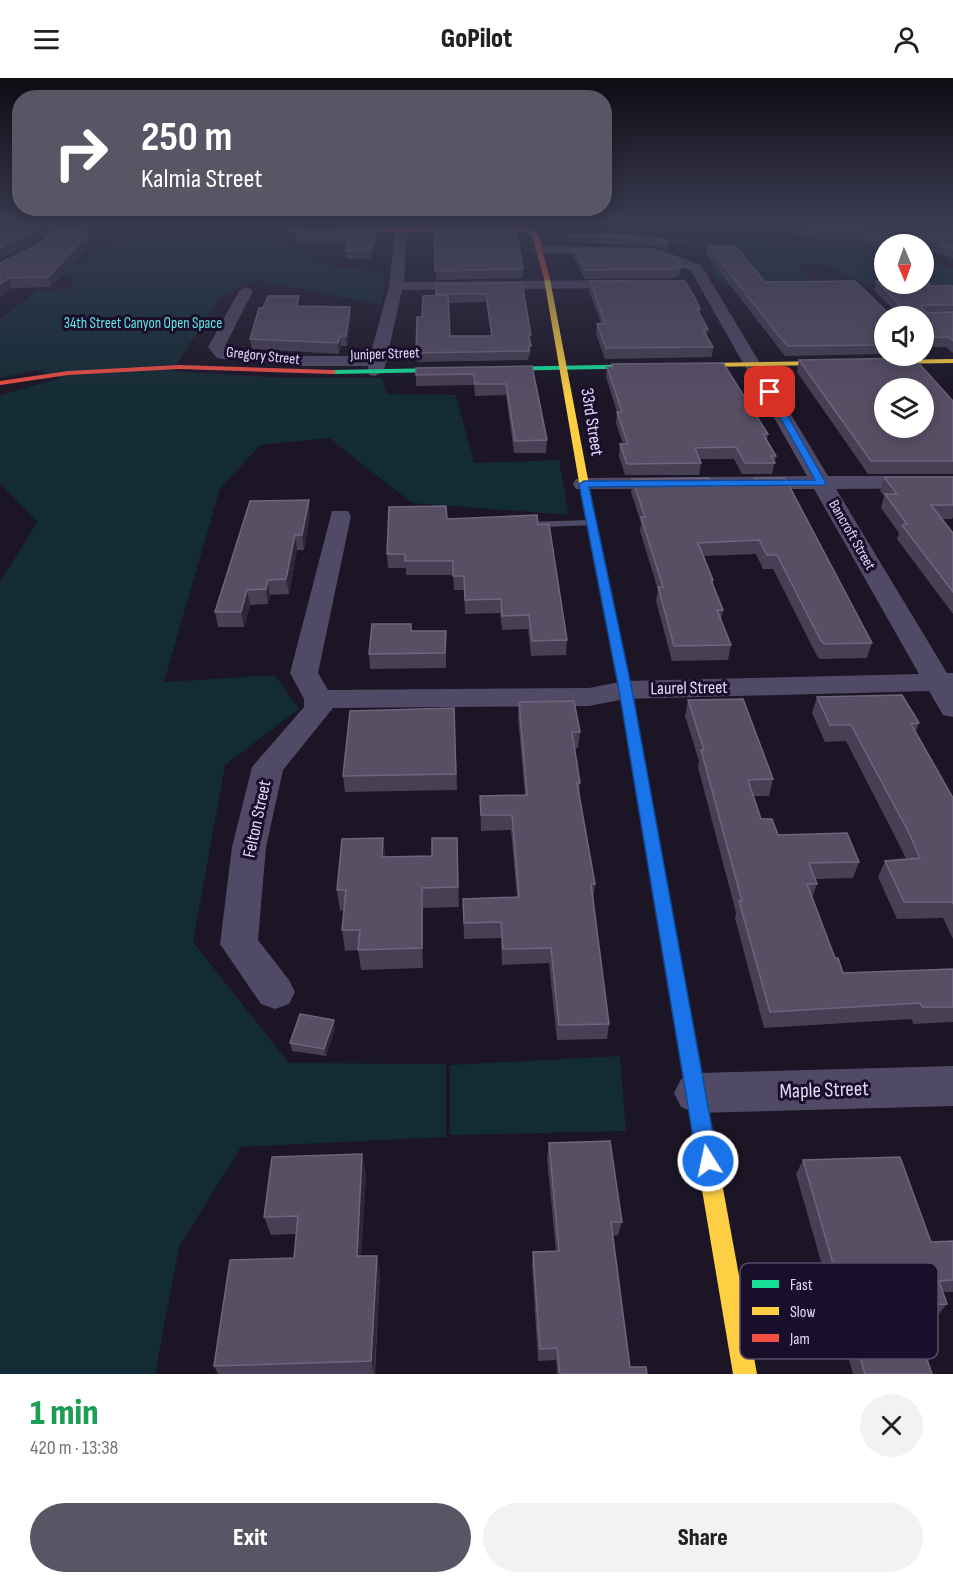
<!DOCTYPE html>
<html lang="en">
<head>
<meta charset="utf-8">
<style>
	body { margin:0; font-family:"Sofia Sans Condensed",sans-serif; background:#f2f2f2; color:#202124; height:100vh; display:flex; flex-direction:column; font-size:22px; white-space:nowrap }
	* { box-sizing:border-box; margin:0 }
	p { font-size:20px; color:#757577 }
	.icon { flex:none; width:33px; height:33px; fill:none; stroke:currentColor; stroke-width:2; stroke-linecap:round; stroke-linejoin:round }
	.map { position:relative; height:1296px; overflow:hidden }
	.side { display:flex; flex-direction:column; background:#fff; flex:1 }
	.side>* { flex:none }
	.guide { position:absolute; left:12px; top:12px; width:600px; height:126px; border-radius:24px; box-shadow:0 3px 15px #0003; background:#595564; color:#fff; overflow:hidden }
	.needle { width:39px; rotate:178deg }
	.buttons { position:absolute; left:874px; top:156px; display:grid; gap:12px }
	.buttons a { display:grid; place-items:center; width:60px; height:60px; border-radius:50%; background:#fff; box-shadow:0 3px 15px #0003; font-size:30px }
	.pin { position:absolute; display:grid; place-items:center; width:51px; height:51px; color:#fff; margin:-26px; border-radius:12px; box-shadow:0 3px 9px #0006 }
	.me { position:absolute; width:66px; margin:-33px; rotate:350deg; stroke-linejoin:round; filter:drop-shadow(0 0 4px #0008) }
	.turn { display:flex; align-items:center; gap:21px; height:126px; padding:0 30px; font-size:27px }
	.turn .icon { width:78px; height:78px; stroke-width:2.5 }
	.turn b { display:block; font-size:42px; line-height:51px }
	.round { display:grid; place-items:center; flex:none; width:63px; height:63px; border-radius:32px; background:#f2f2f2 }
	.overview { display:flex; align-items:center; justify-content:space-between; height:102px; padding:0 30px }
	h1 { font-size:36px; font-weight:800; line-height:45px; color:#1e9e55 }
	.cta { display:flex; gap:12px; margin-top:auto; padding:12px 30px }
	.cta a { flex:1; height:69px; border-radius:36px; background:#595564; color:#fff; font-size:24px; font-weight:800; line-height:69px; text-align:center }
	.cta a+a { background:#f2f2f2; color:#202124 }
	header { display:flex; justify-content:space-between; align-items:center; height:78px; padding:0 30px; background:#fff; font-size:27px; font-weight:800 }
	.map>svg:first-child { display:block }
	.green { fill:#132b34 }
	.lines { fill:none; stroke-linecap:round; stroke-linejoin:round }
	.lane { fill:#514a66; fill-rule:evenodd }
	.street { fill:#514a66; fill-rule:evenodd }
	.fast { fill:#16e098; fill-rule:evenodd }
	.slow { fill:#ffcf43; fill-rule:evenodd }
	.jam { fill:#f24e42; fill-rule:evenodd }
	.wall { fill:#473f53; fill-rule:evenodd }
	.shaded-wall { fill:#2e2739 }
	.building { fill:#584f65; stroke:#6e657e; stroke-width:1.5; fill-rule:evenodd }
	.route { fill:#1a73e8; stroke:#114b97; stroke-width:1.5 }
	.labels { text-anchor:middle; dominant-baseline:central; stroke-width:6; stroke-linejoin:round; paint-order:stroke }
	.far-park-label { font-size:15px; fill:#5de8e2; stroke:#1a0f2b }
	.far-street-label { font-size:15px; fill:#e5d9ff; stroke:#1a0f2b }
	.street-label { font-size:18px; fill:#e5d9ff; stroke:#1a0f2b }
	.near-street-label { font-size:21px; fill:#e5d9ff; stroke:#1a0f2b }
	.key { fill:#1a0f2b; stroke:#574c6b; stroke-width:1.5 }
	.key-label { font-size:16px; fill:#e5d9ff }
</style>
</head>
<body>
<header><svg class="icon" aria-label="menu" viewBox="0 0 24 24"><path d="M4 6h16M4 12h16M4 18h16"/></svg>GoPilot<svg class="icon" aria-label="person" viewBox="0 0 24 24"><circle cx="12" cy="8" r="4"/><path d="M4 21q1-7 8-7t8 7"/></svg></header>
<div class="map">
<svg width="953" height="1296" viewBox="0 0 953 1296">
	<rect width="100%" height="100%" fill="#1b1525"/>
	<g class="green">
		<path d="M107 143H261L258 150 324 187 385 195 382 227 256 202 220 219 172 293 285 300H382L387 316 456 317 474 385 559 382 569 437 412 425 329 360 261 367 220 410 164 604 275 597 299 631 225 687 193 864 289 985 446 986V1059L241 1069 179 1169 155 1296H0V504L37 444 0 405V317L62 300 36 292 0 300V241L38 212 69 211 75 198 56 197 119 163 115 145Z"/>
		<path d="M521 143H711L760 153 773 165 843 163 885 173V206H924V182L953 191V217L934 209 867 207 824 185H796L817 208 761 213 723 208 702 184H737V174L660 164 549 157Z"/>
		<path d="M620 978 626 1053 450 1057V987Z"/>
	</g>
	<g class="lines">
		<g class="lane">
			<rect x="924" y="170" width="29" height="4"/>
			<path d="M592 442 596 443V447L520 450 514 447 520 444Z"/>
		</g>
		<g class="street">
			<path d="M396 143H408L404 204 630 202 637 206 630 210 402 212 384 293 375 298 369 297 368 288H297L223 281 217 280 208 269 239 213 246 209 253 213 225 268 228 271 297 278H370L389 208Z"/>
			<path d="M716 143H830L836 147 830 151 746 152Z"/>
			<path d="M541 168 655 170 701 187 828 398H953V410L836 411 947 595H953V639L943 637 929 613 625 621 589 628 333 630 283 692 266 769 258 862 289 902 295 914 289 926 275 931 261 926 220 866 232 769 252 689 304 629V621L290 595 332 433H348L351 438 318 595 328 612 589 610 625 603 919 596 814 411H576L573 406 576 401 584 400 807 398 691 193 653 178 536 175 534 172Z"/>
			<path d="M953 988V1028L696 1035 681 1029 674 1015 681 1001 696 995Z"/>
		</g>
		<path class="fast" d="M707 285 711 287 710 289 333 296 329 294 333 292Z"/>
		<g class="slow">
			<path d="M547 199 550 201 594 433 589 436 584 433 544 201Z"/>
			<path d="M953 281V285L707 289 703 287 707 285Z"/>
			<path d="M674 885 680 887 683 892 757 1296H733L665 892 668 887Z"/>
		</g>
		<g class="jam">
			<path d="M280 143H284V146L294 150 523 149 538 156 550 201 547 203 544 201 532 157 522 153 293 154 279 148Z"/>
			<path d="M179 287 333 292 337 294 333 296 179 291 68 297 0 307V303L68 293Z"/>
			<path d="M589 430 594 433 631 612 683 892 680 897 674 899 668 897 665 892 619 612 584 433Z"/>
		</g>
	</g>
	<g class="wall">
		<path d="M40 143 88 148 91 158 89 159 91 165 51 209 12 210 0 185 40 166 50 155 49 154 0 181V153L36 146Z"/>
		<path d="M304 143H382V145L304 146Z"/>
		<path d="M953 145V181L949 178 935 176 938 169H924V166H885V171L876 172 859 161 819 162 788 154 790 146Z"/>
		<path d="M378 150V158L370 181H346L345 173 348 165H297L296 157Z"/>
		<path d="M434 150 523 191 522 200 436 202Z"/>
		<path d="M569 157 639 160H663L667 165V172L655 168 568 164Z"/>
		<path d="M708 168 765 204 887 234 894 232 874 212 876 203 932 208H953V275L946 269H924V238H885V276L785 278 706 176Z"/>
		<path d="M575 172 681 189 679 198H676V200L585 201 574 180Z"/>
		<path d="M590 203 700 231 699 234 708 251 707 258 713 269 712 279 605 281 596 256 597 246 601 245 589 213Z"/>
		<path d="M522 205 531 257 530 277H529L528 282 417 284 416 275 422 239 436 218V206ZM486 224 491 258H450L449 225Z"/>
		<path d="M300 228 350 229 351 239 347 268H341L339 276 252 271 250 261Z"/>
		<path d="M799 282 953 323V396H868L797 294Z"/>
		<path d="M612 286 768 356 767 362 776 378 772 396H742L734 381H700L701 385 699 397H625L619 378 620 366H623L616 345 617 334 606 299 607 289H612Z"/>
		<path d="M532 288 547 362 546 375H514L506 317 475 318 474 307 416 308V290Z"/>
		<path d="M884 399H953V440L951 441H942L953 455V536L897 461 899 455 881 430 884 418 880 413Z"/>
		<path d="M754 400 872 565 867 580 820 581 817 578 773 491H763L756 476 704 478 713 502V506L723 532 721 541 731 567 728 582 672 583 656 523 658 512 640 453 641 445 631 414 632 401 712 408 753 407Z"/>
		<path d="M310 436 304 472H297L289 516 270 517 268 526 250 527 244 549H218L215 534Z"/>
		<path d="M447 441 538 447 567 562 566 577 531 578 528 551 502 552 500 535 465 536 464 512H454L453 497H406V490H388L387 476Z"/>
		<path d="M411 546V553H446V590L370 591 369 576Z"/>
		<path d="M817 619 919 645 916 653 953 720V861L943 840 897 841 878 799 885 783 906 781 901 770 846 663 825 664 812 635Z"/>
		<path d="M688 622 773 701 769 718H753L761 741 778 757 859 784 853 800 815 801 817 806 812 820 835 880 843 895 953 891V944L913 946 912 941 764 950 735 840 736 835 698 689 699 683 685 638Z"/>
		<path d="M519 624 580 654 578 670H575L580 705 579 719 595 806 593 822 609 946 607 961 557 962 549 885 502 887 501 860 464 861 463 821 517 819 511 752 481 753 480 718 525 717 518 640Z"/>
		<path d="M454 630 457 712 345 714 343 698Z"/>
		<path d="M383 760 385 779 432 778 457 760 459 829 423 830V890L361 892 358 872 345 873 342 852 344 832 340 833 337 812Z"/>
		<path d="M335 950 326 978 292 973 290 965Z"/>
		<path d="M549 1065 622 1144 618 1157 613 1158 630 1289 647 1296H557L556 1282 538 1283 532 1187 533 1174 556 1173 547 1080Z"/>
		<path d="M803 1082 931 1164 953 1163V1214H943L947 1226 937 1238 913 1239 932 1296H853L796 1096Z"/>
		<path d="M366 1095 361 1178 380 1195 375 1296H218L214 1288 294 1180 296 1156 271 1157 264 1139Z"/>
	</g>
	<g class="shaded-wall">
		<path d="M47 145 49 154 0 181V170Z"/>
		<path d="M88 148 91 158 89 159 91 165 51 209 48 199 82 156Z"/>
		<path d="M378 150V158L370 181V173Z"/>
		<path d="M9 200 12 210 0 219V206Z"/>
		<path d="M299 218 300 228H296Z"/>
		<path d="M350 229 351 239 347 268 346 258Z"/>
		<path d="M340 258 341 268 339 276 338 265Z"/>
		<path d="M309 422 310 436 304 472 302 457Z"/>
		<path d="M295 457 297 472 289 516 286 501Z"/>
		<path d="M268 502 270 517 268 526 266 511Z"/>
		<path d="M247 512 250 527 244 549 241 534Z"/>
		<path d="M383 760 385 781 382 779Z"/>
		<path d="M422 810 423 830V890L422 870Z"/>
		<path d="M334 942 335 950 326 978 324 971Z"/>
		<path d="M362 1076 366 1095 360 1196 357 1178Z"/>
		<path d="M377 1178 380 1195 374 1296 371 1283Z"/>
	</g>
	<g class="building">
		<path d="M40 143H78L88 148 82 156H88L48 199 9 200 0 206V185L40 166 54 151 47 145 0 170V153L9 146H36Z"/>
		<path d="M953 145V160L878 164 861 154H821L790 146Z"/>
		<path d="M378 150 370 173H345L350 158 296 157 298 151Z"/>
		<path d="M434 150H516L523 191 435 193Z"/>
		<path d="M569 157H637L639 160H663L667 165 656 161Z"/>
		<path d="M708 168H735L765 204 855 203 887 234 902 229 876 203H885V206H924V203H925L932 208H953V227H924L921 229 927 235 953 234V263L949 259 924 260V238H885V267L787 268Z"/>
		<path d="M938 168H953V171L951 170Z"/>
		<path d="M575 172H646L676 180 681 189H675L677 191 585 192Z"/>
		<path d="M590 203H685L696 222 700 231H697L708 251 703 252 713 269 606 270 597 246 605 245Z"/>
		<path d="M522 205 531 257H528L531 268H528L529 273 416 275 417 239H422L423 218 448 217 450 258H492L486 216H436V206Z"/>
		<path d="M268 218H299L296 228 350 229 346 258H340L338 265 250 261 259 230H263Z"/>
		<path d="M914 280 953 323V383H871L799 282ZM885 310H924V350H885Z"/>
		<path d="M723 285 768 356H763L776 378H771L775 385H745L736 369 695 370 701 385 627 386 620 366H628L617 334H622L607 289H613L612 286Z"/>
		<path d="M532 288 547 362 515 363 506 306H475L474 296 416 297V290Z"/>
		<path d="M884 399H953V427H931L953 455V514L902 447 907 446 885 416H897Z"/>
		<path d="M709 400 712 408 758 407 754 400H785L872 565 825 566 821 563 777 477H767L759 462 698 465 713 502H711L723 532H717L731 567 674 568 658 509H663L641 439H645L632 401Z"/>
		<path d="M309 422 302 457H295L286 501 268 502 266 511 247 512 241 534H215L250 423Z"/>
		<path d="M446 428 447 441 537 437 538 447 549 446 567 562 532 563 529 537 502 538 501 521 465 522 464 498H453V483H405V476H387L389 429Z"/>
		<path d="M372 546H411V553H446L445 575 369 576Z"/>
		<path d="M902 617 919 645 911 646 953 720V826L952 824H904L885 783 920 780 908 753 851 647H830L817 619Z"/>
		<path d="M743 621 773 701 748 702 761 741H772L778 757 847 755 859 784 809 785 817 806H807L835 880H838L843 895 953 891V929H922L920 925 770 934 739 823H742L701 672H704L688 622Z"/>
		<path d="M574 623 580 654H572L580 705H577L595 806H591L609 946 559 947 551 870 503 871 501 844 464 845 463 821 519 819 512 737H481L480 718 527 717 519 624Z"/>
		<path d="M454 630 456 696 343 698 350 633Z"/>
		<path d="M383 760 382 779 432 778V760H457L458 809 422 810V870L358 872 360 852H342L346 812H337L342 761Z"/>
		<path d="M300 936 334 942 324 971 290 965Z"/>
		<path d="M610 1063 622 1144H611L630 1289H646L647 1296H560L557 1270 540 1271 533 1174 559 1173 549 1065Z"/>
		<path d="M362 1076 357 1178H377L371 1283 214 1288 230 1182 294 1180 298 1138 264 1139 272 1079Z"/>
		<path d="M900 1079 931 1164 953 1163V1202L939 1203 947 1226 909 1228 932 1296H865L803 1082Z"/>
	</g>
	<linearGradient id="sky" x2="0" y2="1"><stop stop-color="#0f0c14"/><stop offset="0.44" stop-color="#393b51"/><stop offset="1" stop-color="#393b51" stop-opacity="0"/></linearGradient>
	<rect width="953" height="324" fill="url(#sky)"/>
	<path class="route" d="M770 311 774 314 826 405 825 407 589 409 632 612 718 1083 715 1091 708 1094 700 1091 697 1083 619 612 579 406 584 403 815 402 766 314Z"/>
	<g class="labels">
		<g class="far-park-label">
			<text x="143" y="245">34th Street Canyon Open Space</text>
		</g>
		<g class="far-street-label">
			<text transform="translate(385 276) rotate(-2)">Juniper Street</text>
			<text transform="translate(263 278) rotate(6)">Gregory Street</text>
			<text transform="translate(852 457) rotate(60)">Bancroft Street</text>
		</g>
		<g class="street-label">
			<text transform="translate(592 344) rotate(81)">33rd Street</text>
			<text transform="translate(689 610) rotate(-1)">Laurel Street</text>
			<text transform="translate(257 741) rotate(-78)">Felton Street</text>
		</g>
		<g class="near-street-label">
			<text transform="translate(824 1012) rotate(-2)">Maple Street</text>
		</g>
	</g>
	<rect x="740" y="1185" width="198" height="96" rx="9" class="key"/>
	<rect x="752" y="1202" width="27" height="8" fill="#16e098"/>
	<rect x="752" y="1229" width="27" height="8" fill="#ffcf43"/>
	<rect x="752" y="1256" width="27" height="8" fill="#f24e42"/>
	<g class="key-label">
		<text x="790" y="1212">Fast</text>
		<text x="790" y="1239">Slow</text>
		<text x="790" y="1266">Jam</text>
	</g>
</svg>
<div class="buttons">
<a><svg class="needle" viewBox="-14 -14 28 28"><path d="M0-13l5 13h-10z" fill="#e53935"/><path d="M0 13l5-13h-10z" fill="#757577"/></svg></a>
<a><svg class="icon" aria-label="sound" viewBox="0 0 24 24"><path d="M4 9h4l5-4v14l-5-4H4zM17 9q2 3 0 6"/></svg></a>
<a><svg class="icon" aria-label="layers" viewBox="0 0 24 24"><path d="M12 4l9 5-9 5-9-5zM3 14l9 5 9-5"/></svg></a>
</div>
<div class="pin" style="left:770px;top:314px;background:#d93025"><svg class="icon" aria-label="arrive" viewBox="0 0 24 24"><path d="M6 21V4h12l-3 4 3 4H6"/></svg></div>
<svg class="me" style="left:708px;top:1083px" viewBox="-20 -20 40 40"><circle r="17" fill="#1a73e8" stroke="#fff" stroke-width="3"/><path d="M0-11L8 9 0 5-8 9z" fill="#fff"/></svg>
<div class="guide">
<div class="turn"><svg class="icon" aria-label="right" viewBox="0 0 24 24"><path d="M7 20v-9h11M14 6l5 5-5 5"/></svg><div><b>250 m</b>Kalmia Street</div></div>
</div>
</div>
<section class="side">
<div class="overview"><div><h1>1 min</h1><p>420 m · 13:38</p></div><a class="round"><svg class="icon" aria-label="close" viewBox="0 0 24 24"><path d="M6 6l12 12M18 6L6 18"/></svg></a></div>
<div class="cta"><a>Exit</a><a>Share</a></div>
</section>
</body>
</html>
